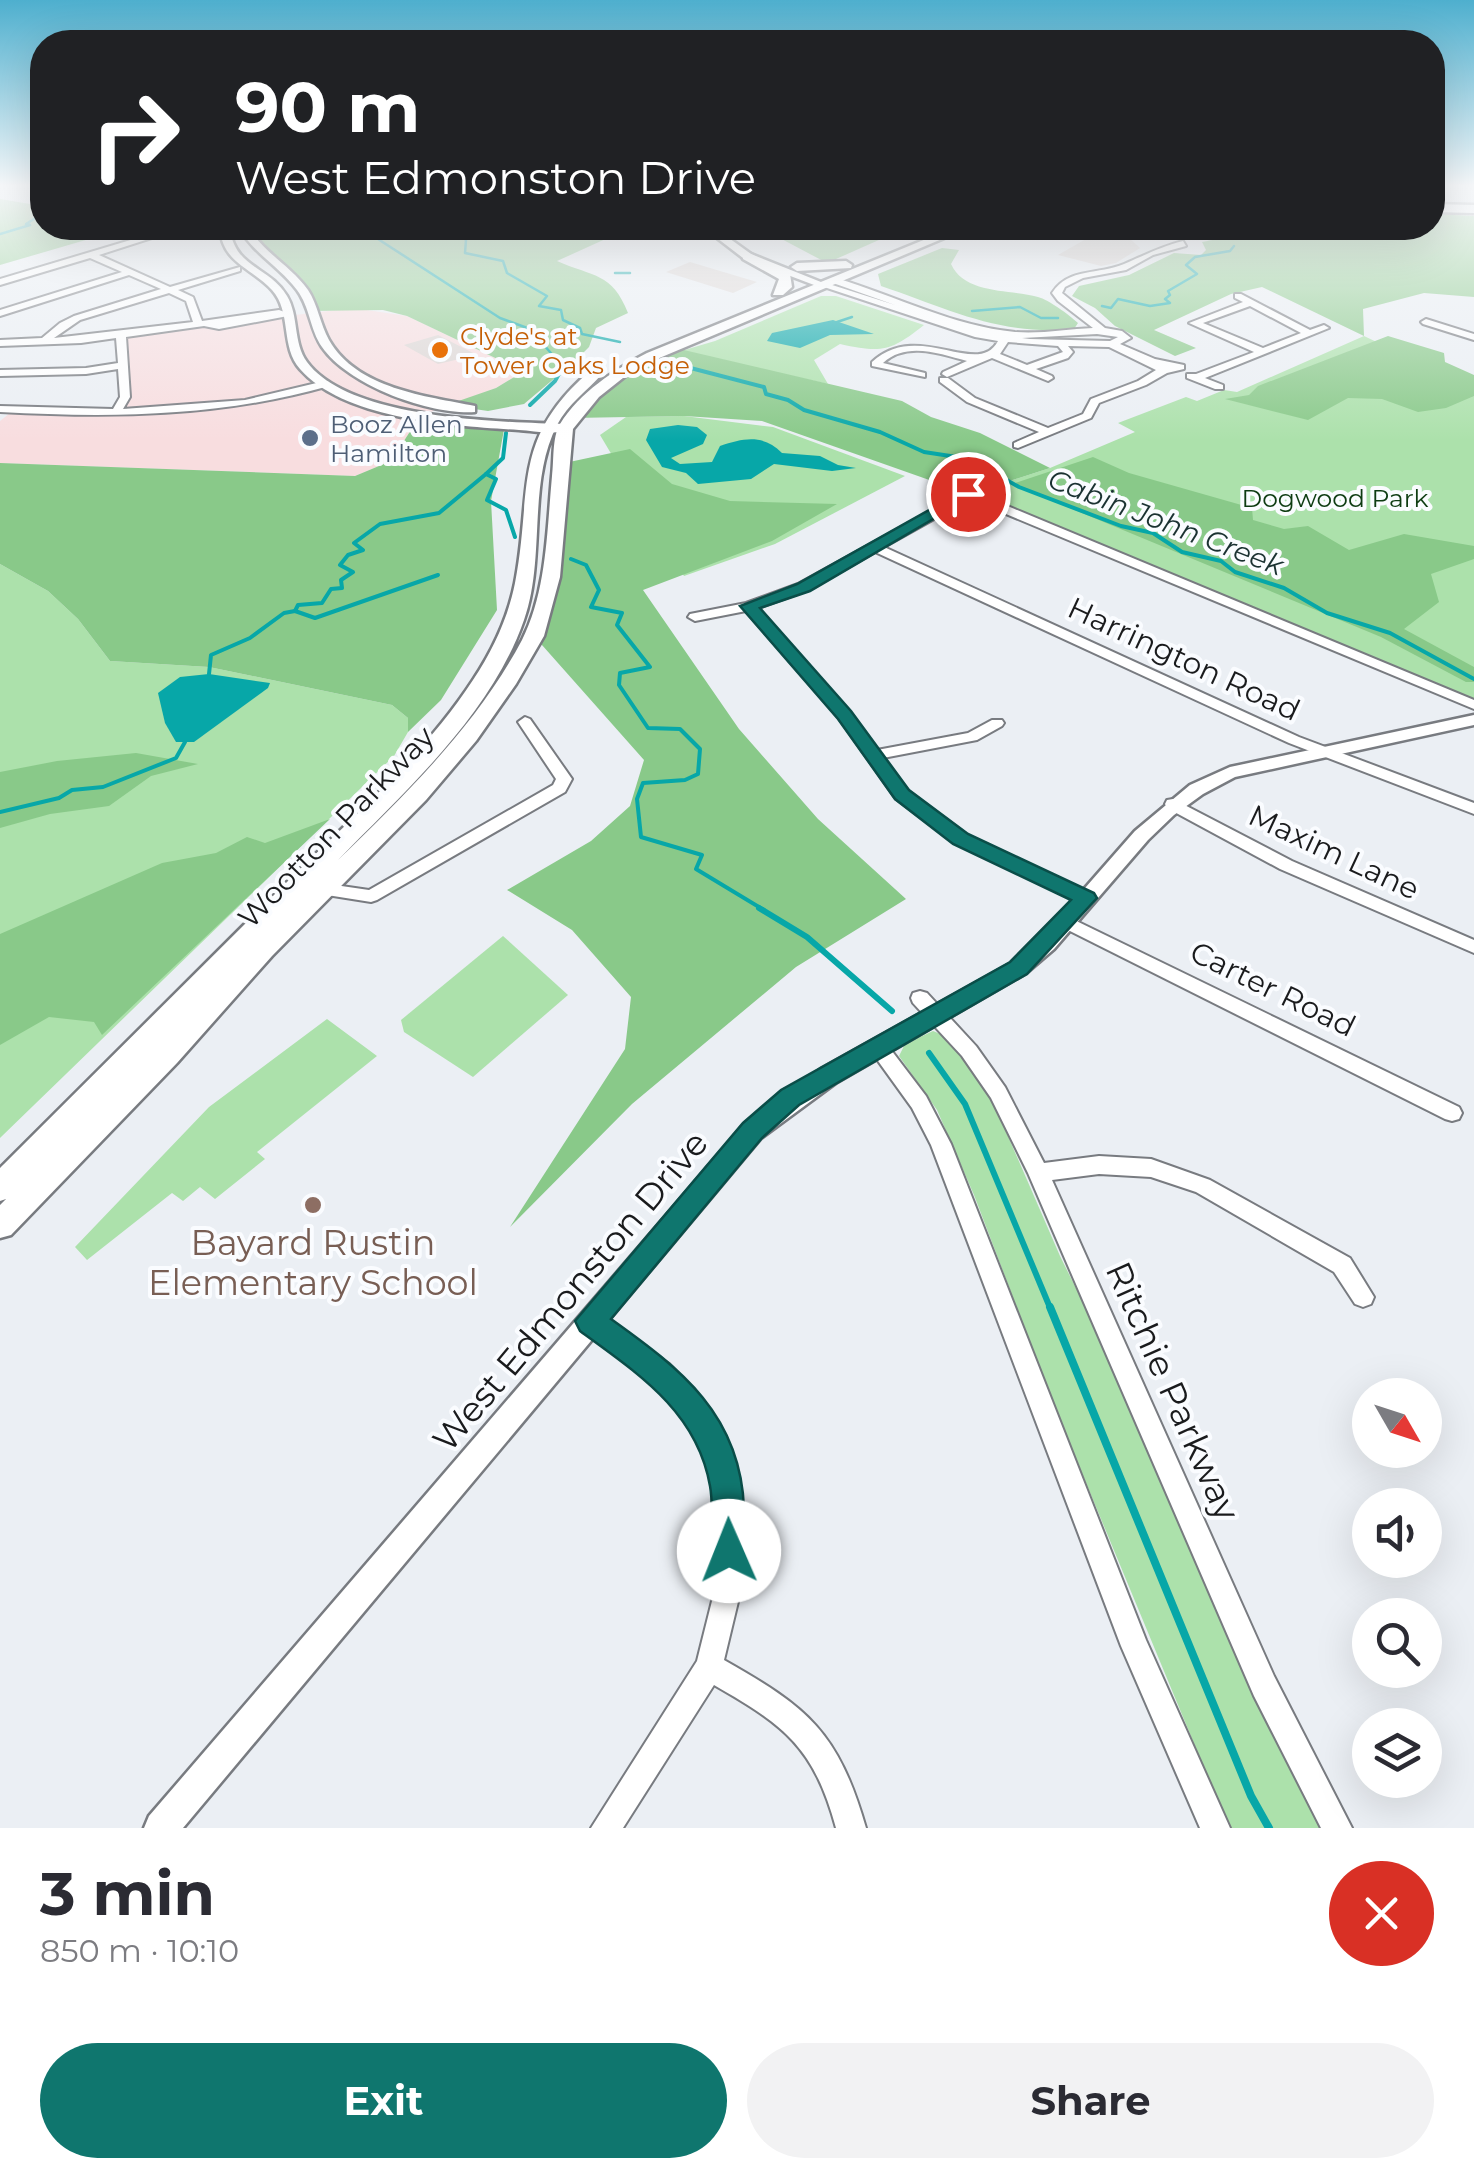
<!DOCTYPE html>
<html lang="en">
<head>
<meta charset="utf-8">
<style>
	body { margin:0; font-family:Montserrat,sans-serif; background:#f2f2f3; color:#2b2b33; height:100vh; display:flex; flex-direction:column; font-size:38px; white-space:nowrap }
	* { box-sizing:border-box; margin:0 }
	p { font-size:32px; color:#7c7c81 }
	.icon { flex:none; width:55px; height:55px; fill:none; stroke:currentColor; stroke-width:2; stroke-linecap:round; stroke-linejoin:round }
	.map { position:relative; height:1828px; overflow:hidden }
	.drawer { display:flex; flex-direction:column; background:#fff; flex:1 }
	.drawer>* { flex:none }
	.hud { position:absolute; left:30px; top:30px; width:1415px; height:210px; border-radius:40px; box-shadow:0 10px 40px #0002; background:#202124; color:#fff; overflow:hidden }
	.needle { width:65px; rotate:129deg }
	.controls { position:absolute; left:1352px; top:1378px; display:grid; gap:20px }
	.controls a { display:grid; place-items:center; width:90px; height:90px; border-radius:50%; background:#fff; box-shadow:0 10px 40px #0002; font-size:50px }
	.pin { position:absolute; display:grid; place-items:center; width:85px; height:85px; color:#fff; margin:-42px; border:5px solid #fff; border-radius:50%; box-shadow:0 2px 10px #0007 }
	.me { position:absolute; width:110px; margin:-55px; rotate:359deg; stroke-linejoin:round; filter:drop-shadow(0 0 8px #0008) }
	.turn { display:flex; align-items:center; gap:35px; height:210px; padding:0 40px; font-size:45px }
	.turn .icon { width:130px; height:130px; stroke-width:2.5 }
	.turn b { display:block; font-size:70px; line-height:85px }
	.round { display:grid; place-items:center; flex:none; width:105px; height:105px; border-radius:52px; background:#f2f2f3 }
	.headline { display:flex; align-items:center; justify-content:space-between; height:170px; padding:0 40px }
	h1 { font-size:60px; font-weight:700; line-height:75px }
	.cta { display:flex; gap:20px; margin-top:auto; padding:20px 40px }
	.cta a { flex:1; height:115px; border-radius:60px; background:#0f766e; color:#fff; font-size:40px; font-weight:700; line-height:115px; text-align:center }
	.cta a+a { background:#f2f2f3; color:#2b2b33 }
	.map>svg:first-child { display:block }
	.commercial { fill:#f8dddf }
	.green { fill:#ace1ab }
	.forest { fill:#89c989 }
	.water { fill:#07a7a8 }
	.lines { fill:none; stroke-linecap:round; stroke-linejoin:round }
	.stream-far3 { stroke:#07a7a8; stroke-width:2.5 }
	.stream-far2 { stroke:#07a7a8; stroke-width:4 }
	.stream-far1 { stroke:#07a7a8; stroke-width:6 }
	.stream { stroke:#07a7a8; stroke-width:8 }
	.building { fill:#ddd6d4 }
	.minor-casing { stroke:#787b80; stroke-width:4 }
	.tertiary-casing { stroke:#787b80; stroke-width:5 }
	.secondary-casing { stroke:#787b80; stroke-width:5 }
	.motorway-casing { stroke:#787b80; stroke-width:5 }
	.minor { fill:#fff; fill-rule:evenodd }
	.tertiary { fill:#fff; fill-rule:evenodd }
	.secondary { fill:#fff; fill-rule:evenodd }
	.motorway { fill:#fff; fill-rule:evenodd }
	.route { fill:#0f766e; stroke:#0a4d48; stroke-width:2.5 }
	.food-dot { fill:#e8710a; stroke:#fafcff; stroke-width:4 }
	.service-dot { fill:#5c6f8a; stroke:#fafcff; stroke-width:4 }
	.education-dot { fill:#8d6e63; stroke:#fafcff; stroke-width:4 }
	.labels { text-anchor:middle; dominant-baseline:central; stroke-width:8; stroke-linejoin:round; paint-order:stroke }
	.far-food-label { font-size:25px; fill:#c56008; stroke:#fafcff; text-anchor:start }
	.far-service-label { font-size:25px; fill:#4e5e75; stroke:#fafcff; text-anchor:start }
	.far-park-label { font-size:25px; fill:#0e3c12; stroke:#fafcff }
	.far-water-label { font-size:28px; font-style:italic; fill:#1b3232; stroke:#fafcff }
	.street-label { font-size:30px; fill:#1a1b1d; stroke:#fafcff }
	.near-education-label { font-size:35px; fill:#785e54; stroke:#fafcff }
	.near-street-label { font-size:35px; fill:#1a1b1d; stroke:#fafcff }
</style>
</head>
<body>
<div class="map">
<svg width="1474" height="1828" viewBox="0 0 1474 1828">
	<rect width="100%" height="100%" fill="#ebeff4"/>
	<path class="commercial" d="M353 308 407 316 512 366 516 376 496 388 420 416 391 461 355 476 0 463V421L15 409 116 413 122 406 121 336Z"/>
	<g class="green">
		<path d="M821 296H836L924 325C890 352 882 353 840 344L814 360 828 384 681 351 715 341Z"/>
		<path d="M1364 336 1474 388V705L969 494 1050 468 1135 432 1118 423 1186 397 1197 401 1224 390 1237 392Z"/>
		<path d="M684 416 773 427 905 476 775 544 684 576 600 435 626 417Z"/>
		<path d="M0 564 48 591 78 619 110 661 209 667 392 705 408 718V732L394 756 0 1138Z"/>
		<path d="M503 936 568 995 473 1077 404 1032 401 1020Z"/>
		<path d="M327 1019 377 1056 257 1152 265 1159 215 1199 200 1187 183 1201 172 1193 87 1260 75 1247 209 1107Z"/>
		<path d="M933 1031 950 1038 991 1097 1060 1256 1137 1411 1326 1828H1229L1055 1408 974 1195 937 1110 899 1056 905 1044Z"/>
	</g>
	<g class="forest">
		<path d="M0 199 42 206V228H127L0 265Z"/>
		<path d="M1433 214 1474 216V297L1424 293 1363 309 1364 336 1262 287 1231 294 1154 330 1196 348 1175 356 1115 326 1095 308 1072 296 1079 286 1129 275 1174 253 1201 255 1206 250 1202 242C1225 236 1255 240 1275 228H1432Z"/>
		<path d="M244 228H599L610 237 557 261C593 277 612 272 628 313L596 328 589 347 575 361 524 404 488 411 447 405 496 388 516 376 512 366 407 316 383 310 311 311 308 301Z"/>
		<path d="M752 228H906L827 263 772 234H761Z"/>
		<path d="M942 248 959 250 951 264C965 295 1011 289 1038 297 1049 300 1068 314 1078 323L1074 329C999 336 949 309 881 286L878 274Z"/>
		<path d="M1388 336 1444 353 1445 362 1474 375V396L1446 408 1418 412 1382 399 1348 398 1308 420 1225 399 1249 395 1258 386Z"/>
		<path d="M671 347 902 401 931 417 980 433 1050 468 969 494 762 421 684 416 572 418 594 394Z"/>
		<path d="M420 416 505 424 491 501 497 610 441 700 408 732V718L392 705 209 667 110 661 78 619 48 591 0 564V463L355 476 391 461Z"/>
		<path d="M630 449 672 484 730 501 837 504 772 541 643 590 739 729 818 819 906 899 796 967 632 1104 510 1227 625 1049 631 997 572 930 507 890 591 841 630 806 644 760 534 636 560 464Z"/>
		<path d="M1093 457 1129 473 1252 508 1253 520 1284 529 1308 526 1349 550 1404 534 1474 546V559L1431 574 1439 602 1404 629 1474 667V682H1466L1381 637 1012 484Z"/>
		<path d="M136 753 198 764 151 776 109 806 50 814 0 828V772L57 761Z"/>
		<path d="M330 819 102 1035 94 1022 49 1017 0 1045V934L162 863 216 853 247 837 265 843Z"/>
	</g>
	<g class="water">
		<path d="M833 320 874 334 830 335 800 348 767 341 772 333Z"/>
		<path d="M678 425 697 427 707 435 703 444 671 458 680 464 712 462 720 446C744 438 763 434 782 453L820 456 838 465 856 468 832 471 774 464 751 479 698 484 686 473 662 467 646 440 650 429Z"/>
		<path d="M209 674 270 683 268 688 194 742H176L165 723 158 693 180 677Z"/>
	</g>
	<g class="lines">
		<g class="stream-far3">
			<path d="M361 228 500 318 530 329 563 367"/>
			<path d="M451 228 466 240 465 253 503 261 507 273 547 296 539 306 561 310 563 320 580 328 582 334 620 342"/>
			<path d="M0 234 30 225 26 224 42 214"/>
			<path d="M615 273H630"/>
			<path d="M1102 306 1111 308 1118 299 1150 306 1170 303 1165 299 1170 295 1168 291 1197 274 1186 265 1195 257 1230 251 1234 246"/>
			<path d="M972 311 1020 307 1041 318H1058"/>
			<path d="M837 322 852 317"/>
			<path d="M672 361 685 367"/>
		</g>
		<g class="stream-far2">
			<path d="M679 365 764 387 766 394 788 400 804 410 880 432 924 452 970 459 1019 487 1121 526 1153 533 1182 552 1221 561 1235 572 1284 588 1327 613 1390 633 1474 679"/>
			<path d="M530 405 555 381 564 365"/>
			<path d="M506 433 503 458 486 474 496 479 487 500 506 510 515 537"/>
			<path d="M571 559 586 565 599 590 591 607 622 613 617 625 650 667 620 673 619 685 648 728 680 729 700 749 698 774 685 780 643 783 637 799 641 837 702 855 696 869 764 910"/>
			<path d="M295 611 315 618 438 575"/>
			<path d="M209 674 211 655 250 638 284 613 295 611 298 605 322 603 331 589 342 588 341 580 353 572 340 565 348 555 363 550 354 543 380 524 439 513 486 474"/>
			<path d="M0 812 59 798 72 790 103 787 176 758 185 742"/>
		</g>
		<g class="stream-far1">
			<path d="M759 908 807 937 892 1011"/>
			<path d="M929 1053 965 1104 1051 1310"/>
		</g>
		<path class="stream" d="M1050 1307 1251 1796 1269 1828"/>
	</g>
	<g class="building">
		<path d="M1078 228H1118L1140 248 1116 263 1101 266 1058 255 1093 235 1078 231Z"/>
		<path d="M690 262 757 282 733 293 666 272Z"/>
		<path d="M438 335 477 355 438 364 404 345Z"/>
	</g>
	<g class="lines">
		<g class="minor-casing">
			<g id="minor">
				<path d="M154 233 161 235 99 255 170 287 240 267V271L178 290 193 297 202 321 279 310 293 315 219 329 204 326 126 337 130 397 123 409 245 400 325 381 329 382V386C220 417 112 418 0 412V406L113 409 120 397 118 369 86 374 0 376V370L86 368 118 363 116 338 81 343 0 346V340L42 338 60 323 74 316 161 289 129 275 0 316V310L122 272 90 258 0 285V279ZM169 293 186 301 193 322 54 338 80 320Z"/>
				<path d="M1183 241 1186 246 1153 255 1126 270 1083 278 1065 287 1062 293 1105 328 1122 331 1131 338 1120 344 1155 359 1184 365V369L1167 373 1146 385 1099 403 1091 418 1018 448 1014 447V443L1039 432 967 402 940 382V378H948L975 398 1048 428 1083 414 1091 399 1138 381 1156 370 1109 347 1068 346 1073 352 1068 358 1036 369 1052 376 1053 378 1048 381 992 358 947 377 942 374 943 372 967 361C940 354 907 341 883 363L925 373V377L872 366V362C918 319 978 379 998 341L975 337 821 286 829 284 895 305 833 283 831 281 836 278C896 296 953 326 1015 332 1042 334 1067 329 1093 328L1058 301 1052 293C1069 267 1099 275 1124 264 1145 255 1160 247 1183 241ZM1097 334 1118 337 1110 341 1030 339 1022 338ZM1008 342 1058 346 1063 352 1027 365 1000 354Z"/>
				<path d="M1235 294H1241L1310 330 1324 325 1329 328 1205 378 1223 385V389H1215L1187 378V374H1196L1254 352 1189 323 1243 302 1235 298ZM1250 306 1301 333 1263 348 1203 323Z"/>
				<path d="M1426 319 1474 334V340L1423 324 1421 322Z"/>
				<path d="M969 490 1474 700V709L970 499 884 547 1299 737 1474 803V814L1289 743 875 552 808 590 758 608 849 712 877 750 968 733 992 720H1002L1004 723 1002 726 977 740 883 758 908 791 967 835 1092 894 1095 898 1086 904 955 843 896 799 839 718 746 611 695 621 688 617 690 614 746 603 798 584Z"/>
				<path d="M525 717 530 719 572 779 565 792 377 900 371 902 308 892 305 888 314 882 369 890 553 785 556 779 518 722Z"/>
				<path d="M1173 799 1292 861 1474 940V953L1280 869 1167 808 1165 804 1167 800Z"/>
				<path d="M1066 916 1459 1107 1462 1113 1459 1119 1452 1121 1445 1119 1060 926 1057 922 1060 918Z"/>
				<path d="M920 991 927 993 976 1046 1005 1087 1044 1163 1099 1156 1151 1159 1210 1180 1350 1258 1374 1297 1371 1304 1363 1307 1355 1304 1334 1272 1196 1192 1151 1177 1099 1174 1052 1180 1274 1676 1352 1828H1321L1254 1696 1028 1173 991 1098 962 1056 913 1003 911 998 913 993Z"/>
				<path d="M878 1040 885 1042 926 1096 951 1144 1146 1640 1230 1828H1200L1121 1646 931 1145 912 1108 868 1047 871 1042Z"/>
				<path d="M590 1310 669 1364 696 1392 727 1444 740 1488 742 1585 724 1660C809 1708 838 1732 866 1828H836C814 1747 784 1725 714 1685L623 1828H591L697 1661 716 1585V1517L714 1488 704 1449 680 1408 653 1380 582 1328 579 1321 582 1314Z"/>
			</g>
		</g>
		<g class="tertiary-casing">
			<g id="tertiary">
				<path d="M220 228H230C234 268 269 266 287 296 299 316 293 343 307 362 349 419 499 422 565 424L571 428C558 436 535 431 519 430 455 426 345 420 300 369 280 347 292 312 272 290 252 268 222 263 220 228Z"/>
				<path d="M239 228H249C264 253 291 266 308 290 318 305 320 324 329 340 357 389 426 396 475 406V412C430 415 349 386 322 347 310 330 310 307 297 290 280 267 254 254 239 228Z"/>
				<path d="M704 228H715L751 254 831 286 822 288 743 258Z"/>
				<path d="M1474 715V725L1235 777 1203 794 1174 815 1148 840 1054 949 1026 973 837 1082 761 1138 183 1828H144L149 1816 745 1124 821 1069 1012 963 1064 912 1135 831 1190 785 1230 767Z"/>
			</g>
		</g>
		<g class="secondary-casing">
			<g id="secondary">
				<path d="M953 228H968L657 359 628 374 599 397 573 429 560 577 544 636 516 684 476 741 426 800 272 956 177 1063 11 1235 0 1238V1205L6 1199 0 1201V1168C96 1072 193 976 289 880 353 817 424 755 473 680 493 650 508 618 515 583 533 491 510 440 590 371L602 374C587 391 568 404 557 425 527 484 546 558 524 620 491 715 406 790 338 860 406 794 477 725 522 640 547 591 547 529 552 476 554 461 552 437 560 424 580 392 614 370 647 353Z"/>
				<path d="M747 252 790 274 792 287 783 295H773L779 279 743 259V253Z"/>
				<path d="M846 261 852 265 851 268 797 271 791 267 797 263Z"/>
			</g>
		</g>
		<g class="motorway-casing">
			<path id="motorway" d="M1432 204 1474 205V213L1432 212Z"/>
		</g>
		<use href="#minor" class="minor"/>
		<use href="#tertiary" class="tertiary"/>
		<use href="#secondary" class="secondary"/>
		<use href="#motorway" class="motorway"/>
	</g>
	<linearGradient id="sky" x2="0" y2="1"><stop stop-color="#4eafce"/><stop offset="0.42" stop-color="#f6f8fa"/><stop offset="1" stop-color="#f6f8fa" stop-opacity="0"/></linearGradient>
	<rect width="1474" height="441" fill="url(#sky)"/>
	<path class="route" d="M963 491 976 494 810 591 760 608 851 711 909 790 968 834 1094 893 1097 898 1027 974 799 1105 762 1138 611 1319C681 1369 741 1415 744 1509 745 1527 748 1545 741 1563L729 1568 717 1563C707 1538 715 1512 710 1486 697 1411 637 1373 580 1331L575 1321 743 1123 781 1090 1010 962 1071 900 953 844 895 799 838 719 740 606 797 584Z"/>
	<circle class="food-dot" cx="440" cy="350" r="10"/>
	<circle class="service-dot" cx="310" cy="438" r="10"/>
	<circle class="education-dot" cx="313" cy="1205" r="10"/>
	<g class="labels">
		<g class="far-food-label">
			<text x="460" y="336">Clyde's at<tspan x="460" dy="29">Tower Oaks Lodge</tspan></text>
		</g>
		<g class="far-service-label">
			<text x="330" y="424">Booz Allen<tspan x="330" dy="29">Hamilton</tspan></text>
		</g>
		<g class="far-park-label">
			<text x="1335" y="498">Dogwood Park</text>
		</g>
		<g class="far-water-label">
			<text transform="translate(1166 522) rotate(21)">Cabin John Creek</text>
		</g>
		<g class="street-label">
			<text transform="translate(1184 659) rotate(25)">Harrington Road</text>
			<text transform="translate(336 827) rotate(-46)">Wootton Parkway</text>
			<text transform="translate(1334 852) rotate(25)">Maxim Lane</text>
			<text transform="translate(1273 989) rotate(26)">Carter Road</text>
		</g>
		<g class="near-education-label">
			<text x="313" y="1242">Bayard Rustin<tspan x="313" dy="40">Elementary School</tspan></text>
		</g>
		<g class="near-street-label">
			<text transform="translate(570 1291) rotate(-50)">West Edmonston Drive</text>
			<text transform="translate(1173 1391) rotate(66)">Ritchie Parkway</text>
		</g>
	</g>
</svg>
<div class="controls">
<a><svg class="needle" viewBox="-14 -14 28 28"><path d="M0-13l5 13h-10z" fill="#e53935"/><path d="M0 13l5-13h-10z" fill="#7c7c81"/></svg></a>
<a><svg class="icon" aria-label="sound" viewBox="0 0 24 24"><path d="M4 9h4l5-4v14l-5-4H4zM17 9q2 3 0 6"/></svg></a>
<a><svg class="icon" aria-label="search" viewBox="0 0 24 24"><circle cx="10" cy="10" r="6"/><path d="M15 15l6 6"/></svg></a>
<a><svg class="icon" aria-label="layers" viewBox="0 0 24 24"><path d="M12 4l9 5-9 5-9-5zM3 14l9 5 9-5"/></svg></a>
</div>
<div class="pin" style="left:968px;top:494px;background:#d93025"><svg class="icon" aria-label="arrive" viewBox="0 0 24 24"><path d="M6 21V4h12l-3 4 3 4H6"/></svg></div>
<svg class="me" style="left:729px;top:1551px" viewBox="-20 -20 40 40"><circle r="19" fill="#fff"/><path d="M0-13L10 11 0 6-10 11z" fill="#0f766e"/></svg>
<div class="hud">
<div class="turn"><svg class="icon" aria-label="right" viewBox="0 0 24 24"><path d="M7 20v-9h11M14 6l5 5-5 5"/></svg><div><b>90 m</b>West Edmonston Drive</div></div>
</div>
</div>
<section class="drawer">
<div class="headline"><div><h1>3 min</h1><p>850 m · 10:10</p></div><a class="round" style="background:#d93025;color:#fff"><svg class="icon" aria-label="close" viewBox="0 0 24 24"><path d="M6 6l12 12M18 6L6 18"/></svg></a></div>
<div class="cta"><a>Exit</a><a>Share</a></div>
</section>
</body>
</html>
